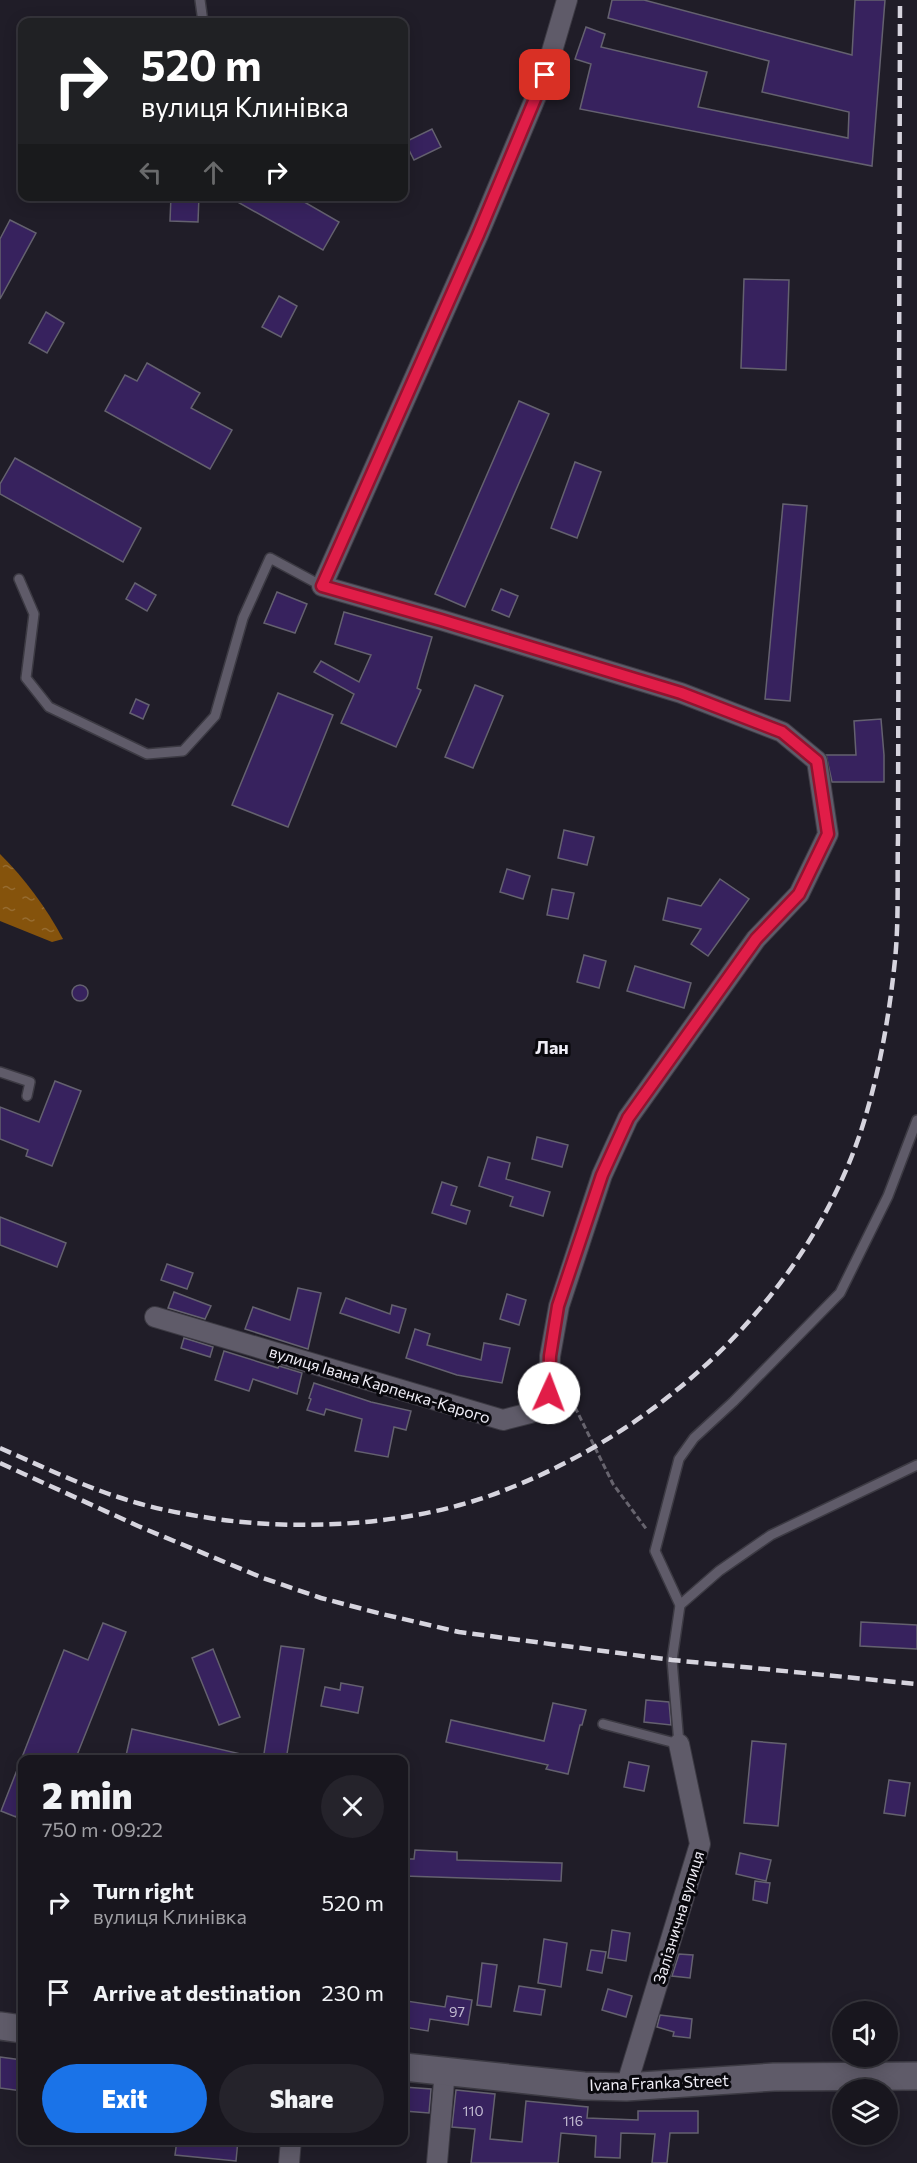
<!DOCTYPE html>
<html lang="en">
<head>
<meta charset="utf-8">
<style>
	body { margin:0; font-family:Commissioner,sans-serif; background:#25232b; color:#f1f3f6; height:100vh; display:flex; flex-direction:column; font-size:22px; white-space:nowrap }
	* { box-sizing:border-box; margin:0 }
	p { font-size:20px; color:#9f9fa4 }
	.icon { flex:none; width:33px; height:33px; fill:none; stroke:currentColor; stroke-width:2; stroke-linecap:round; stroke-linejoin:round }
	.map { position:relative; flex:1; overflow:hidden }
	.side { position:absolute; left:18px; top:1755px; width:390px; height:390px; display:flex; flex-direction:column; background:#18161e; border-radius:12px; box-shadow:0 3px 15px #0003,0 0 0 2px #36353c }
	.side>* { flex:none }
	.banner { position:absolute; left:18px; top:18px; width:390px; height:183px; border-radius:12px; box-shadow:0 3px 15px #0003,0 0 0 2px #36353c; background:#202124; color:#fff; overflow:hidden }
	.controls { position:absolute; left:832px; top:2001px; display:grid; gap:12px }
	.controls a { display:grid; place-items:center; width:66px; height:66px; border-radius:50%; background:#18161e; box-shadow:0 3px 15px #0003,0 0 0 2px #36353c; font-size:30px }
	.pin { position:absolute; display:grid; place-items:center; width:51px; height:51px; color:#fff; margin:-26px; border-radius:12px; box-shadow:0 3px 9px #0006 }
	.me { position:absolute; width:66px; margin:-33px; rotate:2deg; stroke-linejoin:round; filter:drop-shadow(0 0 4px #0008) }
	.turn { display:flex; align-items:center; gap:21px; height:126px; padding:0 24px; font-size:27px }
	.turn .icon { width:78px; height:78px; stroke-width:2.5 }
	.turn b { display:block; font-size:42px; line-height:51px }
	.lanes { display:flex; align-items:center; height:57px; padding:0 24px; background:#0003; justify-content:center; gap:30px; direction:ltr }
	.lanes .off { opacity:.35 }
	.round { display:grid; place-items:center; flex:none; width:63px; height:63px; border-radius:32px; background:#25232b }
	.headline { display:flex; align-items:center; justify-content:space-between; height:102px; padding:0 24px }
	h1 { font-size:36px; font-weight:800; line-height:45px }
	.action { display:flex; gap:12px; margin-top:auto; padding:12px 24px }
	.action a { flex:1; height:69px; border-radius:36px; background:#1a73e8; color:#fff; font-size:24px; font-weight:800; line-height:69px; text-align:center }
	.action a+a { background:#25232b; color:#f1f3f6 }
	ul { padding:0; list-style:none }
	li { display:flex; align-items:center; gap:18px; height:90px; padding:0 24px }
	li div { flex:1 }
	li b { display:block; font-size:22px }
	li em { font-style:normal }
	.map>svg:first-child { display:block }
	.water { fill:url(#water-ripples) }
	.building { fill:#37225e; stroke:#64616f; stroke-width:1.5 }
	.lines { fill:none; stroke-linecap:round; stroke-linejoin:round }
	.lane-casing { stroke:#3c3a43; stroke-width:12 }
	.street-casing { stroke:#3c3a43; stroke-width:22 }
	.secondary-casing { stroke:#3c3a43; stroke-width:30 }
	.path { stroke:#67646e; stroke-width:3; stroke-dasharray:6 3; stroke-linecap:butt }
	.lane { stroke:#5f5b69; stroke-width:9 }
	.street { stroke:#5f5b69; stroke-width:20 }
	.secondary { stroke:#5f5b69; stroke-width:27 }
	.rail { stroke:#d6d4de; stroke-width:4.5; stroke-dasharray:12 6; stroke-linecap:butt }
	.route-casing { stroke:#92132f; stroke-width:15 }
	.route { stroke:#e11d48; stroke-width:10 }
	.labels { text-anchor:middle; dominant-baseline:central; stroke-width:6; stroke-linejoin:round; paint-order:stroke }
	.number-label { font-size:14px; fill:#c1bad0 }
	.street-label { font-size:16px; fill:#efedf6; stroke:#09080d }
	.neighbourhood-label { font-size:18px; font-weight:bold; fill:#efedf6; stroke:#09080d }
</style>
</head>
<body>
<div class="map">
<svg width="917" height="2163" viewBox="0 0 917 2163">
	<defs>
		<pattern id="water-ripples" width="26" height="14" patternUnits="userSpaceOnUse" patternTransform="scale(1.5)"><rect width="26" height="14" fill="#85530c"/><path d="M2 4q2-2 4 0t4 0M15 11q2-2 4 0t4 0" fill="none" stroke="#976c30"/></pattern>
	</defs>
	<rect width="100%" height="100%" fill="#201d28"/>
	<path class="water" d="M0 854C25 879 46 907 63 939L52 942 0 921Z"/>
	<g class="building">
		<path d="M612 0H644L852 55 855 0H885L872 166 580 109 591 64 575 59 586 27 605 34 601 47 707 72 698 107 848 138 849 112 762 92 769 61 608 18Z"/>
		<path d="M432 129 441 147 414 160 405 142Z"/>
		<path d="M171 196H199L198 222 170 221Z"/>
		<path d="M227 196H294L339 222 323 250Z"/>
		<path d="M10 220 36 233 0 299V239Z"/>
		<path d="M744 279 789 280 786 370 741 368Z"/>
		<path d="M279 296 297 306 281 337 262 327Z"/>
		<path d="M46 312 64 323 47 353 29 343Z"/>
		<path d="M147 363 200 393 191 408 232 430 210 469 105 411 125 375 137 381Z"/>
		<path d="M519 401 549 414 465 607 435 594Z"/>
		<path d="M15 458 141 528 123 562 0 494V484Z"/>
		<path d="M575 462 601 472 577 538 551 528Z"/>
		<path d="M783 504 807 506 790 701 765 699Z"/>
		<path d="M135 583 156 595 147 611 126 599Z"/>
		<path d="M501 589 518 596 509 617 492 610Z"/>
		<path d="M277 592 307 604 295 633 264 623Z"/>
		<path d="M344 612 432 637 417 688 421 690 396 747 341 723 354 694 314 672 321 661 359 682 371 655 335 644Z"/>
		<path d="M475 685 503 696 473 768 445 757Z"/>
		<path d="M278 693 333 715 288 827 232 805Z"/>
		<path d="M136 699 149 705 143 719 130 713Z"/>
		<path d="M881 719 884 755V782H832L826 755H856L854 721Z"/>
		<path d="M564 830 594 837 587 865 558 858Z"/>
		<path d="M507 869 530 876 523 899 500 892Z"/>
		<path d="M720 879 749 899 708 956 691 944 701 929 663 920 668 898 701 906Z"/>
		<path d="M552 889 574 893 568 919 547 915Z"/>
		<path d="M584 955 606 961 599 988 577 982Z"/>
		<path d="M635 966 691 983 684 1008 627 991Z"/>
		<circle cx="80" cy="993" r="8"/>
		<path d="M55 1081 81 1091 52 1166 26 1156 28 1150 0 1139V1107L39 1122Z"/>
		<path d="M537 1137 568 1145 562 1167 532 1159Z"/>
		<path d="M488 1157 510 1163 506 1179 550 1192 543 1216 510 1206 513 1197 479 1186Z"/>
		<path d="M442 1182 457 1187 451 1205 470 1211 466 1224 432 1213Z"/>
		<path d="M0 1217 66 1243 57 1267 0 1245Z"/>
		<path d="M167 1264 193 1273 187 1289 161 1280Z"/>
		<path d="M298 1288 321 1293 308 1349 245 1329 253 1307 290 1320Z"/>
		<path d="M174 1292 211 1306 205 1319 168 1308Z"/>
		<path d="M507 1294 526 1300 519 1325 500 1319Z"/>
		<path d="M346 1298 390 1314 392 1305 406 1309 399 1333 340 1313Z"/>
		<path d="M415 1329 430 1334 427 1345 481 1360 484 1343 510 1348 502 1383 457 1375 406 1358Z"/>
		<path d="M184 1338 213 1347 210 1357 181 1348Z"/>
		<path d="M224 1351 278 1368 279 1366 302 1373 297 1394 253 1379 249 1391 215 1380Z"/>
		<path d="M314 1383 371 1402 411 1411 406 1430 394 1427 388 1457 355 1451 362 1419 326 1409 324 1415 307 1410 311 1399 309 1398Z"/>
		<path d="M861 1622 917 1625V1649L860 1646Z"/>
		<path d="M103 1623 126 1632 75 1760H22V1800L16 1817 1 1811 64 1650 88 1660Z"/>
		<path d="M281 1646 304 1649 286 1760H263Z"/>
		<path d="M213 1649 240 1717 219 1725 192 1658Z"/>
		<path d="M341 1683 363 1687 358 1713 321 1706 325 1687 340 1690Z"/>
		<path d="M646 1700 669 1702 671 1725 644 1722Z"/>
		<path d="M553 1703 586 1710 582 1725H580L568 1774 546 1769 548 1765 446 1742 451 1720 544 1741Z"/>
		<path d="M132 1729 241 1754V1760H125Z"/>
		<path d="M752 1741 786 1744 778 1826 744 1823Z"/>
		<path d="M629 1762 649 1766 644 1791 624 1787Z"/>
		<path d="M889 1780 910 1783 905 1816 884 1813Z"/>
		<path d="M415 1850 457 1852V1860L562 1863 561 1881 404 1876V1859H414Z"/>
		<path d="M740 1853 771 1860 766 1881 736 1874Z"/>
		<path d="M755 1881 770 1883 767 1903 753 1900Z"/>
		<path d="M612 1930 630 1933 626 1961 608 1958Z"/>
		<path d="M544 1939 567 1943 561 1987 538 1983Z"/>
		<path d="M591 1950 606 1952 602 1973 587 1970Z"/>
		<path d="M679 1954 693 1955 690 1978 672 1976Z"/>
		<path d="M482 1963 497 1965 491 2007 477 2005Z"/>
		<path d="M519 1986 545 1990 541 2015 514 2011Z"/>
		<path d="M608 1989 632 1996 626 2017 602 2010Z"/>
		<path d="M447 1996 472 2000 468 2025 430 2019 428 2031 404 2027 407 2001 445 2007Z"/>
		<path d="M660 2015 692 2019 690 2038 673 2036 674 2032 657 2027Z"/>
		<path d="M0 2057 22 2060V2091L0 2088Z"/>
		<path d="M404 2087 431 2089 429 2113 404 2111Z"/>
		<path d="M456 2090 495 2094 490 2139 522 2142 526 2101 588 2107 587 2118 638 2120V2111H698V2133H670L667 2163H652L655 2134 621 2133 620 2158 595 2157 596 2136 561 2133 558 2163H471L475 2129 452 2127Z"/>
		<path d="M177 2140 219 2144V2140H238L236 2161 175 2155Z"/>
	</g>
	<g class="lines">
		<g class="lane-casing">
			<g id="lane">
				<path d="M200 0 203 22"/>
				<path d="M19 579 34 614 26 678 49 707 147 754 183 751 215 716 243 618 270 558 322 586"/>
				<path d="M0 1072 30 1082 27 1096"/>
				<path d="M680 1605 719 1571 771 1535 917 1465"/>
				<path d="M603 1724 679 1744 672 1660 680 1605 655 1551 679 1459 694 1438 733 1402 840 1293 888 1196 917 1120"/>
			</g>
		</g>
		<g class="street-casing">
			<g id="street">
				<path d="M155 1317 503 1420 530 1413 542 1405 549 1393 550 1356 559 1306 602 1175 628 1118 756 939 799 894 828 834 817 761 782 732 681 693 441 620 322 586 478 235 545 75 567 0"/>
				<path d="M626 2087 700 1844 679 1744"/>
				<path d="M289 2163 291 2140"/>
				<path d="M437 2163 445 2070"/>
			</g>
		</g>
		<g class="secondary-casing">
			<g id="secondary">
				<path d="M0 2026 22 2029"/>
				<path d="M404 2067 584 2086 626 2087 774 2077 917 2076"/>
			</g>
		</g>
		<path class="path" d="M567 1391 613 1484 647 1530"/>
		<use href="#lane" class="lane"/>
		<use href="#street" class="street"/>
		<use href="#secondary" class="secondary"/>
		<g class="rail">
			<path d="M0 1448C39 1465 78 1484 118 1497 150 1508 183 1514 216 1519 304 1531 406 1525 489 1496 657 1436 804 1301 861 1131 879 1075 889 1018 895 960 899 920 897 878 898 838L900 0"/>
			<path d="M0 1463 138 1526 263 1578 321 1598 382 1614 459 1632 672 1660 917 1684"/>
		</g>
	</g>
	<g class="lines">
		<g class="route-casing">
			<path id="route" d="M545 75 478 235 322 586 441 620 681 693 782 732 817 761 828 834 799 894 756 939 628 1118 602 1175 558 1306 550 1356 549 1393"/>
		</g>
		<use href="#route" class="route"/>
	</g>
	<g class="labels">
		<g class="number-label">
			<text x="457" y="2011">97</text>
			<text x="473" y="2110">110</text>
			<text x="573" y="2120">116</text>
		</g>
		<g class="street-label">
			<text transform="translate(380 1384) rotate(17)">вулиця Івана Карпенка-Карого</text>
			<text transform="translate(678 1917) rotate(-73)">Залізнична вулиця</text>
			<text transform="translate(659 2082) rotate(-2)">Ivana Franka Street</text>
		</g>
		<g class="neighbourhood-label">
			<text x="552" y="1047">Лан</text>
		</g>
	</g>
</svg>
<div class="controls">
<a><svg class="icon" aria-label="sound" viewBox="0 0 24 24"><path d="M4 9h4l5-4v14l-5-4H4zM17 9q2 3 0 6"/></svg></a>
<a><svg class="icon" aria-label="layers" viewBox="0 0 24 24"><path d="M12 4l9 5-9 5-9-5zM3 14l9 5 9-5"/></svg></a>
</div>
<div class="pin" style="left:545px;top:75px;background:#d93025"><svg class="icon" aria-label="arrive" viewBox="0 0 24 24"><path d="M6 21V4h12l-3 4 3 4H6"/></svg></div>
<svg class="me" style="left:549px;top:1393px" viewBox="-20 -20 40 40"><circle r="19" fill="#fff"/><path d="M0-13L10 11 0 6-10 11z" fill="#e11d48"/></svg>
<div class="banner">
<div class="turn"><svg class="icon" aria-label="right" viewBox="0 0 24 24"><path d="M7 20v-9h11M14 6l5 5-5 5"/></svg><div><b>520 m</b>вулиця Клинівка</div></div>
<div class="lanes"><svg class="icon off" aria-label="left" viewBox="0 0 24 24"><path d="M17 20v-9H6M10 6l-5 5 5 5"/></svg><svg class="icon off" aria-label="ahead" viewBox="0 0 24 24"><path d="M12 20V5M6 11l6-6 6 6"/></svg><svg class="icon" aria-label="right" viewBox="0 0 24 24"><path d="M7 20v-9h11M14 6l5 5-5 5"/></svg></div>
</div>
<section class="side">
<div class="headline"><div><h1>2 min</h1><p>750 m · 09:22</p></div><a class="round"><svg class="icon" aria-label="close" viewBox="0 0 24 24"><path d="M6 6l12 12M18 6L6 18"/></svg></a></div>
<ul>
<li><svg class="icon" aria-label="right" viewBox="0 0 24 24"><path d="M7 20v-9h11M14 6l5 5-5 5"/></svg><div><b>Turn right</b><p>вулиця Клинівка</p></div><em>520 m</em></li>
<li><svg class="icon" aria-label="arrive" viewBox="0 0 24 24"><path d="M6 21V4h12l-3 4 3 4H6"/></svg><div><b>Arrive at destination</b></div><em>230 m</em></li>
</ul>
<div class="action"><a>Exit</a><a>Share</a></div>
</section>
</div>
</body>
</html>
